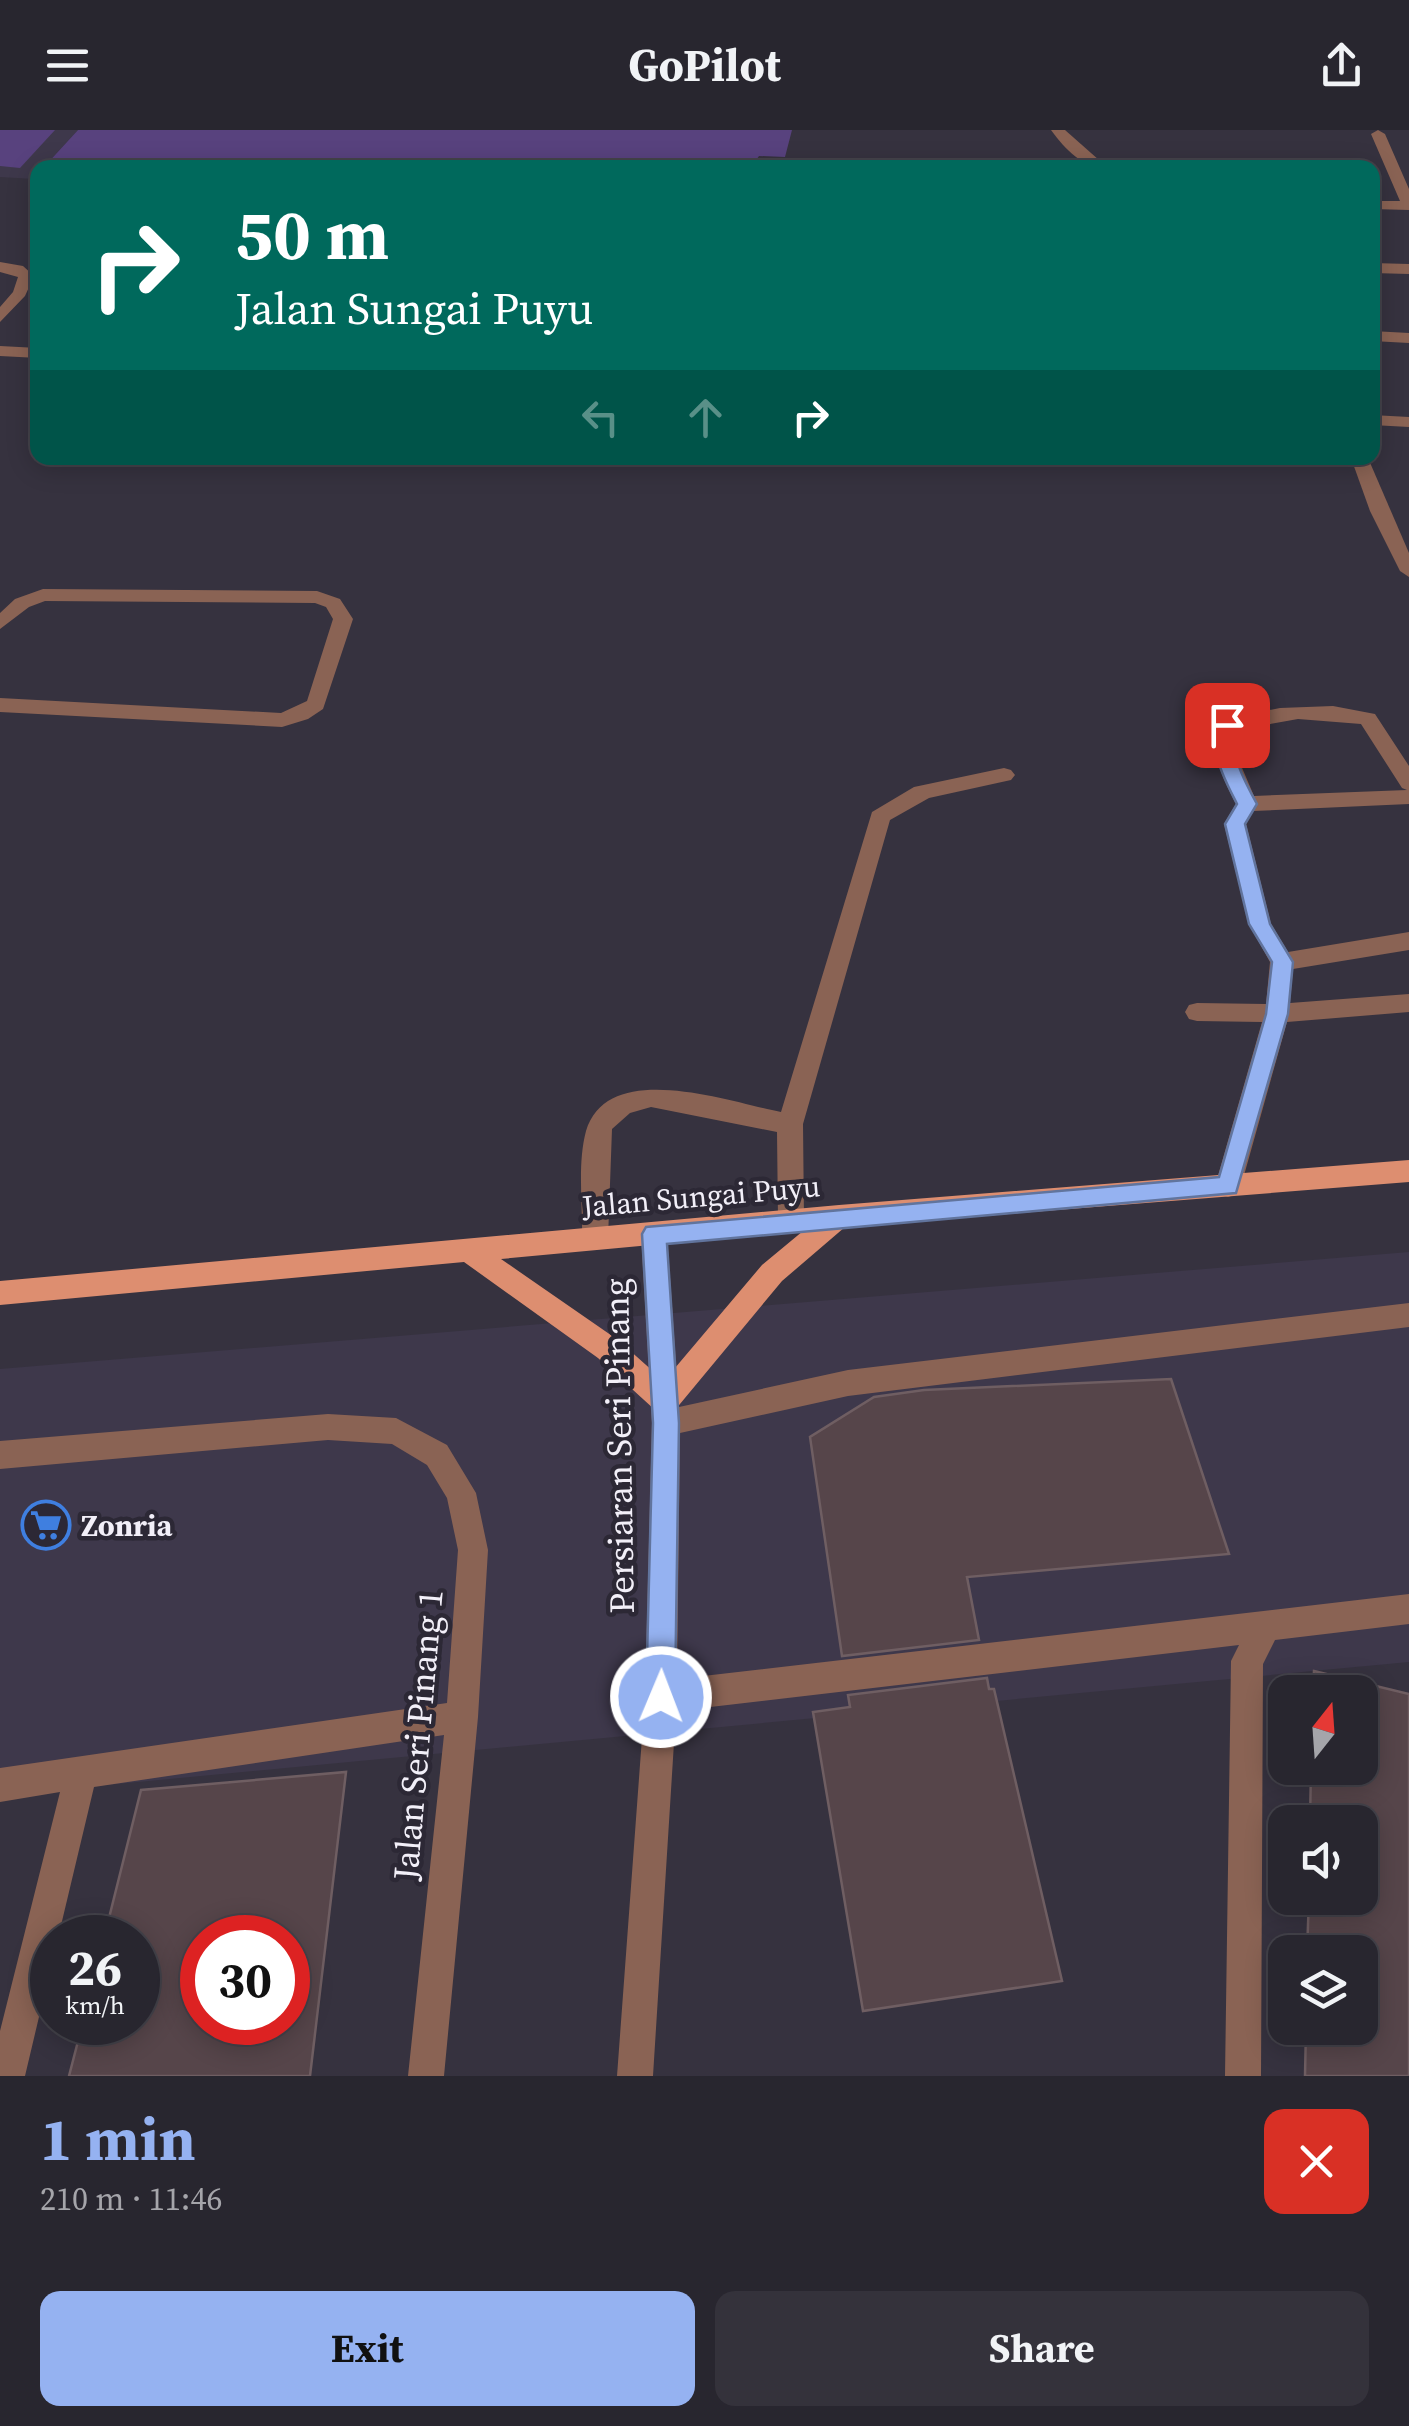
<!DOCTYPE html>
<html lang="en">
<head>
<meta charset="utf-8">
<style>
	body { margin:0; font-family:"Source Serif 4",serif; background:#34323b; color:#f1f3f6; height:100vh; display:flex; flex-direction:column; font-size:38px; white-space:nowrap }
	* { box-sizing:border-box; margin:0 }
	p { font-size:32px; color:#a5a5aa }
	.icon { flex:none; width:55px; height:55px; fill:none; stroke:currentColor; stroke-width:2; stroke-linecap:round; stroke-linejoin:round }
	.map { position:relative; height:1946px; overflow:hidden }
	.panel { display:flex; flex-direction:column; background:#28262f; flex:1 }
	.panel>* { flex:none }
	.banner { position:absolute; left:30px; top:30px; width:1350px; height:305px; border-radius:20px; box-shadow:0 5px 25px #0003,0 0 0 2px #44434b; background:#00695c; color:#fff; overflow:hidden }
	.needle { width:65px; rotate:17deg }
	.tools { position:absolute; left:1268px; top:1545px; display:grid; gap:20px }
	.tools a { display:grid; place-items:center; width:110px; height:110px; border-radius:20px; background:#28262f; box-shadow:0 5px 25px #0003,0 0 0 2px #44434b; font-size:50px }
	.speed { position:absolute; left:30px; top:1785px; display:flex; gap:20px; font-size:50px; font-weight:700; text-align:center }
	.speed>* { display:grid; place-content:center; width:130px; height:130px; border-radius:50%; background:#28262f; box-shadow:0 5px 25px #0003,0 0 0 2px #44434b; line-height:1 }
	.speed small { font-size:25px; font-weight:400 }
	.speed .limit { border:15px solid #d22; background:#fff; color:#111 }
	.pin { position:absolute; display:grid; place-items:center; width:85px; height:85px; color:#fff; margin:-42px; border-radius:20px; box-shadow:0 5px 15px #0006 }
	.me { position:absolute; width:110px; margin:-55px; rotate:1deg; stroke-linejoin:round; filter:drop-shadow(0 0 8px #0008) }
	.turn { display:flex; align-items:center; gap:35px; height:210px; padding:0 40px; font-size:45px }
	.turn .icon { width:130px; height:130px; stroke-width:2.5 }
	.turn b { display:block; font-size:70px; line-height:85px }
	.lanes { display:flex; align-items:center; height:95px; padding:0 40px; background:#0003; justify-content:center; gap:50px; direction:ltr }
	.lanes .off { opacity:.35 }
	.round { display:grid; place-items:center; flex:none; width:105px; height:105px; border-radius:20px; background:#34323b }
	.overview { display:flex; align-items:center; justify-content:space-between; height:170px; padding:0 40px }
	h1 { font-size:60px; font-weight:700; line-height:75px; color:#95b2f1 }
	.cta { display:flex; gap:20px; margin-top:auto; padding:20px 40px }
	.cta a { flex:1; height:115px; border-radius:20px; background:#95b2f1; color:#111; font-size:40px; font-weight:700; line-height:115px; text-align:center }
	.cta a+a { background:#34323b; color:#f1f3f6 }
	header { display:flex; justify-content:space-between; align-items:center; height:130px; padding:0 40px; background:#28262f; font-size:45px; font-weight:700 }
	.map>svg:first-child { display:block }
	.built { fill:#3e384b }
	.green { fill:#58427e }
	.building { fill:#56454a; stroke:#6f5e62; stroke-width:2.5; fill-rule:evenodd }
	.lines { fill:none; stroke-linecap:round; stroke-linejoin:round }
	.minor { fill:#8a6354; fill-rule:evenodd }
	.major { fill:#dd8e70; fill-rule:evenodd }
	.route { fill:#95b2f1; stroke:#61749d; stroke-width:2.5 }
	.labels { text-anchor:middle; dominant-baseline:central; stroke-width:9; stroke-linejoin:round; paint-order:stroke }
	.street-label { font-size:30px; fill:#f2eff8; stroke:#2c2835 }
	.poi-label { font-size:30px; font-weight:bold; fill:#f2eff8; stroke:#2c2835; text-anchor:start }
	.near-street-label { font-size:35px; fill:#f2eff8; stroke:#2c2835 }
</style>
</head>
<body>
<header><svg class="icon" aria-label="menu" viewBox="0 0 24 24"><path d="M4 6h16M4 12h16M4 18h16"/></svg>GoPilot<svg class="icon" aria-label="share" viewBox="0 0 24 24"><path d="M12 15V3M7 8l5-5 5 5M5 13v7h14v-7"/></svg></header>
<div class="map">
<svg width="1409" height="1946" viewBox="0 0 1409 1946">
	<rect width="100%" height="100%" fill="#36323f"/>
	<g class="built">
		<path d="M0 0H78L44 37 38 38 34 49 0 47Z"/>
		<path d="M1409 1122V1532L0 1665V1239Z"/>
	</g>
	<g class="green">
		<path d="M0 0H55L20 38 0 36Z"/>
		<path d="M78 0H792L785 27 759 26 751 37H44Z"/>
	</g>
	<g class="building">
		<path d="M1171 1249 1229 1424 967 1447 979 1510 842 1526 810 1307 874 1267 924 1260Z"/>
		<path d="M1314 1541 1409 1564V1946H1305L1306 1898H1360V1822H1307L1309 1768H1360V1692H1310L1311 1638H1360V1562H1313Z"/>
		<path d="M987 1548 989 1559H994L1062 1851 863 1881 813 1582 850 1577 848 1565Z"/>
		<path d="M346 1642 310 1946H69L83 1892H138V1808H104L141 1660ZM202 1808H288V1892H202Z"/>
	</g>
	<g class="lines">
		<g class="minor">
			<path d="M1051 0H1065L1108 38C1082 38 1066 20 1051 0Z"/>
			<path d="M1378 0 1385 4 1409 59V80L1372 79V71H1400L1371 4Z"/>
			<path d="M822 34H887L894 38H815Z"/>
			<path d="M0 132 23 136 34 146 25 166 0 192V177L13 162 18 147 0 142Z"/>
			<path d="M1372 133 1409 134V144L1372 143Z"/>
			<path d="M1372 201 1409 203V213L1372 211Z"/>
			<path d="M0 216 38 218V228L0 226Z"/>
			<path d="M1372 285 1409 287V297L1372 295Z"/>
			<path d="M1351 328H1368L1409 423V447L1400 441 1370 381Z"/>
			<path d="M43 459 317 461 340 469 353 489 323 579 308 589 282 597 0 582V568L281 583 307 571 333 489 326 477 315 473 45 471 29 477 0 499V483L15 469Z"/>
			<path d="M1333 576 1375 584 1409 636V674L1253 681 1246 694 1271 794 1288 822 1409 802V820L1293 839 1290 873 1409 864V882L1287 892 1241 1056 1237 1064 1228 1067 1219 1064 1215 1056 1262 892 1197 891 1189 889 1185 882 1189 875 1197 873 1266 874 1270 832 1249 794 1224 694 1236 674C1223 648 1207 619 1220 590L1280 578ZM1298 589 1361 594 1402 658 1407 660 1254 666 1237 626V600Z"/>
			<path d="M1004 638 1011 640 1015 645 1011 650 929 668 890 690 803 994 804 1090 800 1098 791 1101 782 1098 778 1090 777 1002 651 977 630 983 612 999 608 1109 604 1117 595 1120 586 1117 582 1109C583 1075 577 1035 586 1001 608 928 729 972 781 982L872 682 914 657Z"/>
			<path d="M654 1093 663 1096 667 1104 679 1277 848 1240 1409 1173V1197L848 1266 680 1303 677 1549 1409 1464V1494L1275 1510 1263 1534 1261 1946H1225L1231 1531 1239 1515 676 1581 653 1946H617L645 1567 652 1293 641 1104 645 1096Z"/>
			<path d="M328 1284 396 1288 447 1315 476 1363 488 1420 478 1587 444 1946H408L444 1605 94 1657 58 1808H52V1832L25 1946H0V1901L60 1662 0 1672V1638L447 1573 458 1420 447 1368 427 1335 392 1314 328 1310 0 1339V1311Z"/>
		</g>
		<path class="major" d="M1409 1030V1052L845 1097 782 1151 675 1280 665 1284 655 1280 598 1228 464 1132 0 1175V1151L839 1075ZM803 1101 762 1135 664 1251 618 1210 501 1129Z"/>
	</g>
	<path class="route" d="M1227 589 1237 595C1230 626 1242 646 1257 674L1245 694 1270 794 1293 832 1288 884 1236 1063 667 1114 679 1293 675 1567 671 1578 661 1582 650 1578 646 1567 653 1293 642 1104 646 1097 1219 1047 1266 884 1272 832 1249 794 1225 694 1237 674C1223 646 1211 626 1218 595Z"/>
	<defs>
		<g id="supermarket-ring" transform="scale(2.5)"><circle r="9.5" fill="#2c2835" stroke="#3f7fe0" stroke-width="1.5"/><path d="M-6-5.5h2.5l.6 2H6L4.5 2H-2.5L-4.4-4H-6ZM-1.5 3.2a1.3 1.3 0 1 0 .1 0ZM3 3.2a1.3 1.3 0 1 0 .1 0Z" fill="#3f7fe0"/></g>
	</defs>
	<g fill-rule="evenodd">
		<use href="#supermarket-ring" x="46" y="1395"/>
	</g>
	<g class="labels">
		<g class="street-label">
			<text transform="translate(701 1066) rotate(-5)">Jalan Sungai Puyu</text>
		</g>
		<g class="poi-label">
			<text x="81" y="1395">Zonria</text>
		</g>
		<g class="near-street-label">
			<text transform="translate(619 1316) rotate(-91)">Persiaran Seri Pinang</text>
			<text transform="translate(418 1605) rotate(-85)">Jalan Seri Pinang 1</text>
		</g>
	</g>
</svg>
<div class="tools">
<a><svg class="needle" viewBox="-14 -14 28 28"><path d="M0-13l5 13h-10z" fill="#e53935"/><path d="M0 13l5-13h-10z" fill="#a5a5aa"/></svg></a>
<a><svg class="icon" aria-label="sound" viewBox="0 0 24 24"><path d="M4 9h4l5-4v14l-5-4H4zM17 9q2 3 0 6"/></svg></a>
<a><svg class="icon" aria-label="layers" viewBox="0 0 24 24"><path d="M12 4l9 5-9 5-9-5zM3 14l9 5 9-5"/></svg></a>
</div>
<div class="speed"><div>26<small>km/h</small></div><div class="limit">30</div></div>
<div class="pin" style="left:1227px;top:595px;background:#d93025"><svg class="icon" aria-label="arrive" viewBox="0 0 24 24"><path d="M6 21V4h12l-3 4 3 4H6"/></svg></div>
<svg class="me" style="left:661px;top:1567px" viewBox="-20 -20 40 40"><circle r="17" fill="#95b2f1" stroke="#fff" stroke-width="3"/><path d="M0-11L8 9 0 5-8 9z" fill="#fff"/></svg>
<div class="banner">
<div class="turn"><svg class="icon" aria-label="right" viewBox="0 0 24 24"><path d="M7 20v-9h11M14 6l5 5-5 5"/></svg><div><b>50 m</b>Jalan Sungai Puyu</div></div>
<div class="lanes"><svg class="icon off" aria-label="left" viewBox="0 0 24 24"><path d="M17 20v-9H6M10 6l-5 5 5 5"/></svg><svg class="icon off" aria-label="ahead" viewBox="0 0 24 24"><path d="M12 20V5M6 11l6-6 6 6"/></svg><svg class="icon" aria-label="right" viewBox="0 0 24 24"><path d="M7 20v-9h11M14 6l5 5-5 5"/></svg></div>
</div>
</div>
<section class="panel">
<div class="overview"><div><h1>1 min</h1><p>210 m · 11:46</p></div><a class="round" style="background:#d93025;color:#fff"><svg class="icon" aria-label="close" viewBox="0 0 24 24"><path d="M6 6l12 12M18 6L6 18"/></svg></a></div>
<div class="cta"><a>Exit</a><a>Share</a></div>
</section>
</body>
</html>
